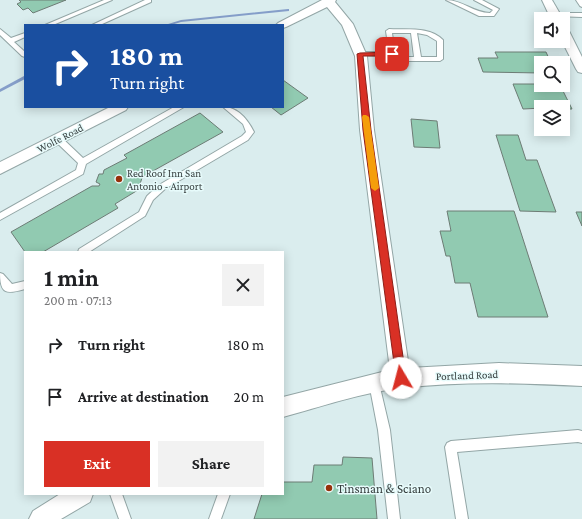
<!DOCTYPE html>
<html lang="en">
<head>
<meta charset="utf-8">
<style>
	body { margin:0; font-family:"Crimson Pro",serif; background:#f2f2f2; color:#202124; height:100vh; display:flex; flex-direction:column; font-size:15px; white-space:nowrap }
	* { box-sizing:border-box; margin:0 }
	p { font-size:13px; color:#757577 }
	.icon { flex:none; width:22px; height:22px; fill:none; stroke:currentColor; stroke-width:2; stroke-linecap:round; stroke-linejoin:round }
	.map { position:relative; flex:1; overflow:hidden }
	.sheet { position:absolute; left:24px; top:251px; width:260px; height:244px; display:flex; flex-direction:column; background:#fff; border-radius:0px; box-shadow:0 2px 10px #0003 }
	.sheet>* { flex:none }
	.top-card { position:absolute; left:24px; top:24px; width:260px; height:84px; border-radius:0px; box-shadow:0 2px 10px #0003; background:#1a4fa0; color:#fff; overflow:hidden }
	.tools { position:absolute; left:534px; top:12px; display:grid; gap:8px }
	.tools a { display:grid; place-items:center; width:36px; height:36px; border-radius:0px; background:#fff; box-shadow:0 2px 10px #0003; font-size:20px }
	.pin { position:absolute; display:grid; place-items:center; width:34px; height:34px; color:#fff; margin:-17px; border-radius:8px; box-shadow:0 2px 6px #0006 }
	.me { position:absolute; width:44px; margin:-22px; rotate:352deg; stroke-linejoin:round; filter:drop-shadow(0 0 3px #0008) }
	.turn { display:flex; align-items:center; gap:14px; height:84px; padding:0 20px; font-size:18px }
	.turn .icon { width:52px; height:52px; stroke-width:2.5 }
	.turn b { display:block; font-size:28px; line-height:34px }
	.round { display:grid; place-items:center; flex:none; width:42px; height:42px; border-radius:0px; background:#f2f2f2 }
	.overview { display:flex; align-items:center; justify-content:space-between; height:68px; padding:0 20px }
	h1 { font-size:24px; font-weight:700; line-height:30px }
	.cta { display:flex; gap:8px; margin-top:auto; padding:8px 20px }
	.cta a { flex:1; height:46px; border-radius:0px; background:#d93025; color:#fff; font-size:16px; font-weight:700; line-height:46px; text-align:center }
	.cta a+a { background:#f2f2f2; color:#202124 }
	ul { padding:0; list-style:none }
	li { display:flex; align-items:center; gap:12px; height:52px; padding:0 20px }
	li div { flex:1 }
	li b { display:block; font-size:15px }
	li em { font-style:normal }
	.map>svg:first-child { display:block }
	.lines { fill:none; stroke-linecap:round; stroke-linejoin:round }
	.stream { fill:#859ec9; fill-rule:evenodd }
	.building { fill:#91cab1; stroke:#6d7c75 }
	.service-casing { stroke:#93a6a6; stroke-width:2 }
	.minor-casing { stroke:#93a6a6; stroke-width:2 }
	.service { fill:#fff; fill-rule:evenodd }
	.minor { fill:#fff; fill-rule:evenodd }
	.route { fill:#d93025; stroke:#8d1f18 }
	.slow { fill:#f59e0b }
	.poi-dot { fill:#97310a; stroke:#e7fbfb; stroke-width:1.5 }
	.labels { text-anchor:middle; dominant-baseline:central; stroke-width:3; stroke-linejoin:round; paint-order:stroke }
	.street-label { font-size:11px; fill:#363e3e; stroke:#e7fbfb }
	.poi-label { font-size:11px; fill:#363e3e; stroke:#e7fbfb; text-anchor:start }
	.near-poi-label { font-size:13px; fill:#363e3e; stroke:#e7fbfb; text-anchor:start }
</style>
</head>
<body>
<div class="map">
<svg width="582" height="519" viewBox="0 0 582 519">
	<rect width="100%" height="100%" fill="#daedee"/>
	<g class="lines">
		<g class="stream">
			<path d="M288 9H289V11L181 22 171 25H165L181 20Z"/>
			<path d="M24 76H25V79L0 92V89Z"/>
		</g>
	</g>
	<g class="building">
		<path d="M19 0H66L33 13 28 8 23 10 17 4 21 2Z"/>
		<path d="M495 52H546L551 63H541V73L483 72 478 58H498Z"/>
		<path d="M283 80 308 98 281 115 271 107H283Z"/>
		<path d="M513 84H537L539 89H562L572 109H563V107L523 109Z"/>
		<path d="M200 113 223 132 144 176 143 175 138 190 115 204 118 208 43 252H25L11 232 92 186H99L100 184 96 182 99 174H103L104 170 127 158 124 155Z"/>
		<path d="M411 119 437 121 440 148 414 147Z"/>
		<path d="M496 135H518L526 160H537L556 212 520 211Z"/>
		<path d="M447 211H514L548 317H478L470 283H455L450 256H446L440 231H451Z"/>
		<path d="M576 212H582V226Z"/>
		<path d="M343 457 372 458 377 519H254L262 494H283V482H312L314 465H342Z"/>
	</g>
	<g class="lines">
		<g class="service-casing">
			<g id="service">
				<path d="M104 0H112L53 25H45Z"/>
				<path d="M145 0H151V2L100 25H92Z"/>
				<path d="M446 0C462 0 474 13 490 13L493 10 474 0H482L499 9 494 16H479Z"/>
				<path d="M576 0H582V7L580 6Z"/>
				<path d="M555 13H582V17L553 16V14Z"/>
				<path d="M0 29 11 38 25 33V37L14 42 25 52V57L22 56 0 35Z"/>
				<path d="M389 29C407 30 430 26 443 40V59L440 61H395L393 60 390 56 358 55V53L360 52H389L386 31ZM392 33H411L414 57H397L395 54ZM417 33 427 35 437 41V57H421Z"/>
				<path d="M174 107H184L86 164 83 174 0 220V213L76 170 78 163 55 141V137H61L83 158Z"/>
				<path d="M223 107C238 107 248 120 254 132L248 140 165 189 153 200 145 216 89 252H78L79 249 139 212 147 196 159 185 242 136 246 132 243 124Z"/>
				<path d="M0 273 3 274 12 284 25 281V289C7 294 0 295 0 273Z"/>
				<path d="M374 378 378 379 379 383 390 430 400 519H388L378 430 369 383 370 379Z"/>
				<path d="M578 430 582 431V443L578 442 457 452 468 519H456L445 447 447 443 451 441Z"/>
				<path d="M110 494H122L131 519H119Z"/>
				<path d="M218 494H230L221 519H209Z"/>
			</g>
		</g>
		<g class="minor-casing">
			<g id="minor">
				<path d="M322 0H336L335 2 353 24 367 56 374 130 409 368 499 363 582 366V386C522 383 462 381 402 388 364 392 320 407 283 417V397L390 370 360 130 355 56 342 25 327 7 286 27 283 28V25H276L278 23Z"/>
				<path d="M542 0H552L563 19H551Z"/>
				<path d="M563 27 567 29 569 31 582 57V73L578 72 576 69 562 41Z"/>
				<path d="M110 107H128L126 110 0 174V162Z"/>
				<path d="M60 494H93L90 502 61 519H29L33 511Z"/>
			</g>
		</g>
		<use href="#service" class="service"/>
		<use href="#minor" class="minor"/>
	</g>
	<path class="route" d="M392 52 396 54 395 56H363L371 130 406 378 405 382 401 383 397 382 396 378 363 130 357 54 360 53Z"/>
	<path class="slow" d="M363 115H366L369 117 379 188 375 191 371 188 362 117Z"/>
	<g class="poi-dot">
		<circle cx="119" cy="179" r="4"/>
		<circle cx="329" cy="488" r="4"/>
	</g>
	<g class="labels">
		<g class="street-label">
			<text transform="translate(60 138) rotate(-27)">Wolfe Road</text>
			<text transform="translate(467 375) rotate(-2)">Portland Road</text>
		</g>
		<g class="poi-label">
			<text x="127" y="173">Red Roof Inn San<tspan x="127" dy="13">Antonio - Airport</tspan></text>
		</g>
		<g class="near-poi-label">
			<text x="337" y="488">Tinsman &amp; Sciano</text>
		</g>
	</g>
</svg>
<div class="tools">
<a><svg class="icon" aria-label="sound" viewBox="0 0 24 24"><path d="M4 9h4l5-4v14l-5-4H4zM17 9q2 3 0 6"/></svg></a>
<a><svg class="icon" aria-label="search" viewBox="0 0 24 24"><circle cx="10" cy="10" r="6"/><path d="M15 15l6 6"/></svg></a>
<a><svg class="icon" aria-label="layers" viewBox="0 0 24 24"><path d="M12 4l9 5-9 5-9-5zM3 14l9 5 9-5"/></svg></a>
</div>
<div class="pin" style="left:392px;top:54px;background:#d93025"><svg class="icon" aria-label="arrive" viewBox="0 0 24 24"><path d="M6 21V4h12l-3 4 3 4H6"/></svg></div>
<svg class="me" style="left:401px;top:378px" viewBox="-20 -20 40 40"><circle r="19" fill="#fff"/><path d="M0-13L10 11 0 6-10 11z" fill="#d93025"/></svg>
<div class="top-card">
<div class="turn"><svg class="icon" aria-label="right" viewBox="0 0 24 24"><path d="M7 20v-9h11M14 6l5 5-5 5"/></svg><div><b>180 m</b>Turn right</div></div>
</div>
<section class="sheet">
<div class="overview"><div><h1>1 min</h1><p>200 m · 07:13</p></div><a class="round"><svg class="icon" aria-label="close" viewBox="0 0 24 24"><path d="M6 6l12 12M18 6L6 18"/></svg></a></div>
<ul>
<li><svg class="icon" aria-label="right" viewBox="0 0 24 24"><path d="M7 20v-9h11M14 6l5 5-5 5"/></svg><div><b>Turn right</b></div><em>180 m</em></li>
<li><svg class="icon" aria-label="arrive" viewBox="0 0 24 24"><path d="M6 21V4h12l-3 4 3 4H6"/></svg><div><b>Arrive at destination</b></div><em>20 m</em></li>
</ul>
<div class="cta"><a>Exit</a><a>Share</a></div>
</section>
</div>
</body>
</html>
